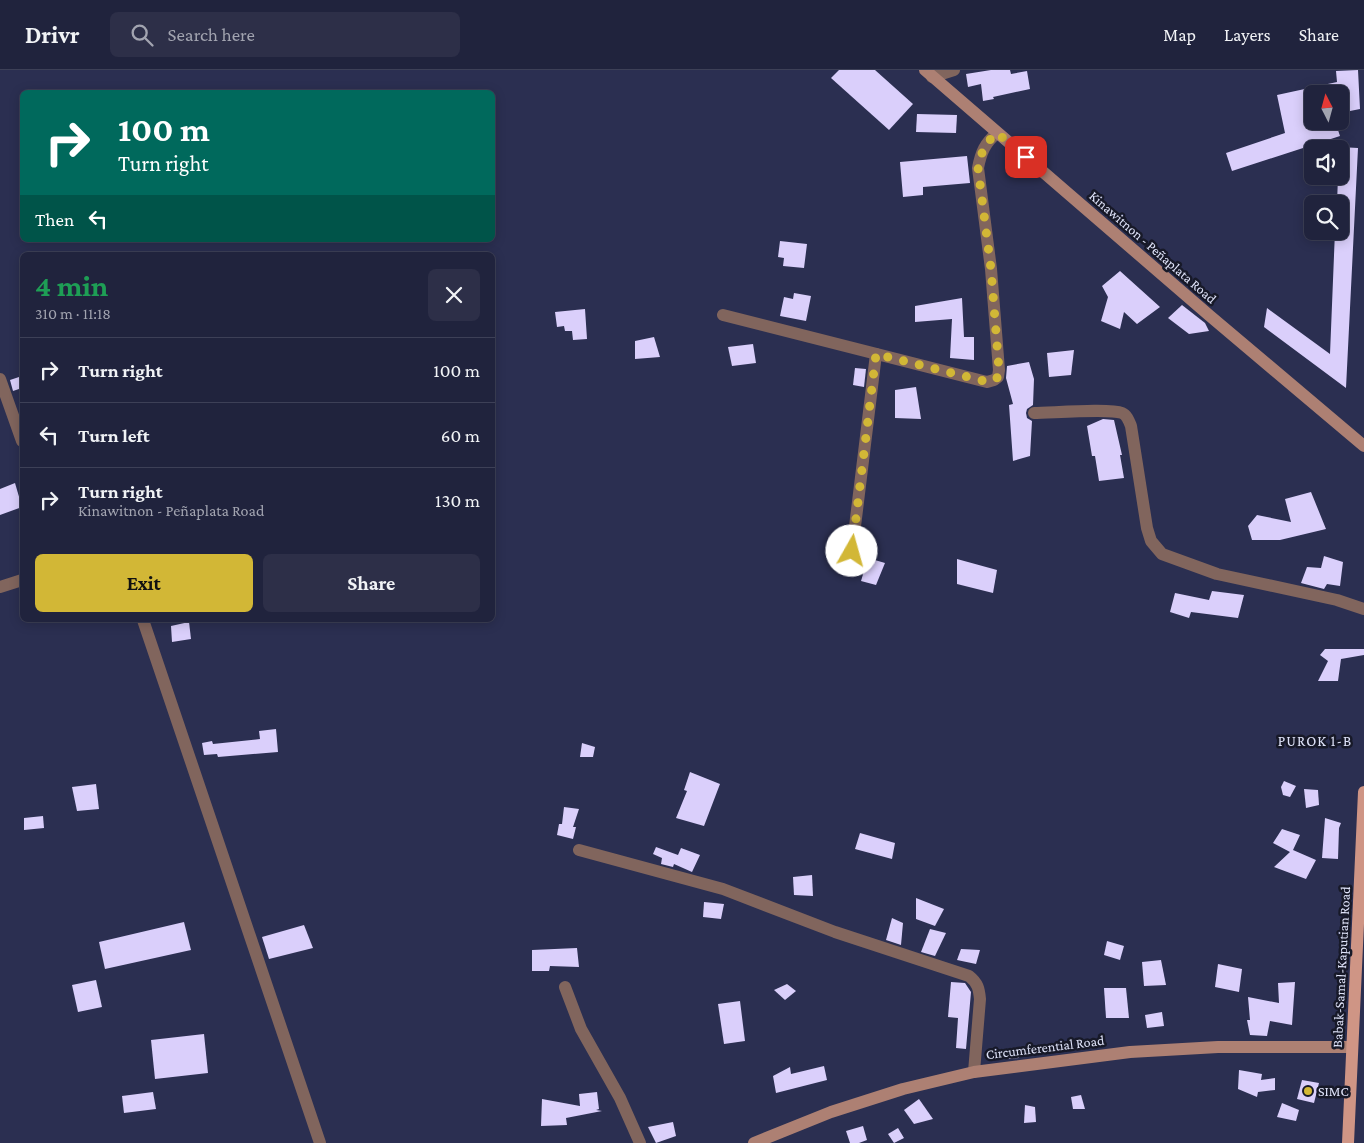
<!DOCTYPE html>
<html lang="en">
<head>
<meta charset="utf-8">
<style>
	body { margin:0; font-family:"Crimson Pro",serif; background:#2d2f48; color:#f1f3f6; height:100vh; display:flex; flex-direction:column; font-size:19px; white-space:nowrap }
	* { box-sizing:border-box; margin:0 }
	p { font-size:16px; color:#a2a4b0 }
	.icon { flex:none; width:28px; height:28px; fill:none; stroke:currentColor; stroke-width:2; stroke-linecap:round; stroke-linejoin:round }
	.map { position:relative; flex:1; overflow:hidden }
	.details { position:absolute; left:20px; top:182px; width:475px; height:370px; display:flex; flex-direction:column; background:#20233d; border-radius:8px; box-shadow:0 2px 12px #0003,0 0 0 1px #3d4057 }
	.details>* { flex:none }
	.banner { position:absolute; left:20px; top:20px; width:475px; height:152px; border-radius:8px; box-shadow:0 2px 12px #0003,0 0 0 1px #3d4057; background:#00695c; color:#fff; overflow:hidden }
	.needle { width:32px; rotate:354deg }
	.fabs { position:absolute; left:1304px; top:15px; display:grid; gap:10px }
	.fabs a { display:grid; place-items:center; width:45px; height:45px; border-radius:8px; background:#20233d; box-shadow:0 2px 12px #0003,0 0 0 1px #3d4057; font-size:25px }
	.pin { position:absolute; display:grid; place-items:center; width:42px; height:42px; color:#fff; margin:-21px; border-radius:10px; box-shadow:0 2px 8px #0006 }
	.me { position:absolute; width:55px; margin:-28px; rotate:7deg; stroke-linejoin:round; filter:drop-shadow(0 0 4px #0008) }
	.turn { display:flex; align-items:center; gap:18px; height:105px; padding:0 15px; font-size:22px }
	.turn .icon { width:65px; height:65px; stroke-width:2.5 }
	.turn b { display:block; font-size:35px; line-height:42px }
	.then { display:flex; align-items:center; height:48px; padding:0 15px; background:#0003; gap:10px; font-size:19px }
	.round { display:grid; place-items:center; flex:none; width:52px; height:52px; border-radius:8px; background:#2d2f48 }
	.overview { display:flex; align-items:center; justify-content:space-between; height:85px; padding:0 15px }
	h1 { font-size:30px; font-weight:700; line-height:38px; color:#1e9e55 }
	.cta { display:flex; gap:10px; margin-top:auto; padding:10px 15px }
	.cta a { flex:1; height:58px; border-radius:8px; background:#d2b736; color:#111; font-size:20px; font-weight:700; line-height:58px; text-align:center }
	.cta a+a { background:#2d2f48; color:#f1f3f6 }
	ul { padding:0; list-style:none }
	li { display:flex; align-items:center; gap:15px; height:65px; padding:0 15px; border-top:1px solid #3d4057 }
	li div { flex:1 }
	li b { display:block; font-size:19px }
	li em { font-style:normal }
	header { display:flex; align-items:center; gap:30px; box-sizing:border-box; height:70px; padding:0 25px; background:#20233d; border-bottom:1px solid #3d4057 }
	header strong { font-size:24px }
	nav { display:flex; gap:28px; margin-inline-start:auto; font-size:18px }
	.search { width:350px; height:45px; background:#2d2f48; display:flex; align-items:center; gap:12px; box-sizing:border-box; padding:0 18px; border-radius:8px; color:#a2a4b0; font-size:19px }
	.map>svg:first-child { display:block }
	.building { fill:#dacffb }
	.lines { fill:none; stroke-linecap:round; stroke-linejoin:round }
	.street { stroke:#81655d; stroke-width:12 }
	.secondary { stroke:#ad8073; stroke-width:12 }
	.primary { stroke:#cf9585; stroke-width:12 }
	.route { stroke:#d2b736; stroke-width:9; stroke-dasharray:0 16.2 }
	.poi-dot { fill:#d2b736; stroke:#171928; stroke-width:2 }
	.labels { text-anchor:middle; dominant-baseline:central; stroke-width:5; stroke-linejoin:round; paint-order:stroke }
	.street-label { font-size:14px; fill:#dfe3f9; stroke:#171928 }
	.poi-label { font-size:14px; fill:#dfe3f9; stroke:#171928; text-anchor:start }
	.neighbourhood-label { font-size:15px; letter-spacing:1px; fill:#dfe3f9; stroke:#171928 }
</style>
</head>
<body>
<header>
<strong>Drivr</strong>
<div class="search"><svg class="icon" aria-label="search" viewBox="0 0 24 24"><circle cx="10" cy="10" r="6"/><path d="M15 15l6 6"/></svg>Search here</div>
<nav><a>Map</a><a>Layers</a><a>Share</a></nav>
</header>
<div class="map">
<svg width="1364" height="1073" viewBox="0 0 1364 1073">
	<rect width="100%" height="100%" fill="#2b2f51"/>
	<g class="building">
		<path d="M839 0H875L913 34 889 60 831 8Z"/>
		<path d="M991 0H1010L1011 4 1027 1 1030 19 993 27 994 29 983 31 981 14 968 17 966 4Z"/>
		<path d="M1358 0 1360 39 1340 43V24H1312V51H1335L1340 66 1232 101 1226 83 1285 63 1277 25 1337 12 1336 1Z"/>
		<path d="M917 44 957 45 956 63 916 62Z"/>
		<path d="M1340 77 1358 78 1346 318 1264 257 1267 238 1330 284 1335 161H1340V134H1337L1338 106H1340Z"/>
		<path d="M967 86 970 113 923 117V125L903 127 900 92Z"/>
		<path d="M780 171 807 174 804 198 783 196 784 188 778 187Z"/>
		<path d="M1120 201 1160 237 1137 254 1124 242 1120 259 1101 251 1108 227 1102 216Z"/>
		<path d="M794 223 811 226 806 251 780 246 784 227 793 229Z"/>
		<path d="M962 228 964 267H974V290L950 288 952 249 915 252V236Z"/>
		<path d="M1182 235 1205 253 1209 261 1189 264 1168 248Z"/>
		<path d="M585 239 587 269 573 270 572 261H565L564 256 557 257 555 242Z"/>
		<path d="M654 267 660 287 635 289V271Z"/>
		<path d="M753 274 756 293 732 296 728 277Z"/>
		<path d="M1074 280 1071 305 1049 307 1047 283Z"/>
		<path d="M1029 292 1034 309 1033 335 1027 339 1026 343 1027 348 1032 351 1030 386 1013 391 1009 335 1013 334 1006 308 1007 296Z"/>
		<path d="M855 298 866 299 864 317 853 315Z"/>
		<path d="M22 306V318L13 321 10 310Z"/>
		<path d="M916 317 921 349 895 348V320Z"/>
		<path d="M1103 349 1114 350 1122 385H1120L1124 408 1099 411 1095 386H1092L1087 356Z"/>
		<path d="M15 413 22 437 0 445V419Z"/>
		<path d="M1311 422 1326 459 1280 470H1252L1248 456 1257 445 1291 452 1285 429Z"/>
		<path d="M1324 486 1343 492 1340 516 1327 514 1324 519 1301 513 1307 497 1321 498Z"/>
		<path d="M868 488 885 493 876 515 861 511Z"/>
		<path d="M957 489 997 500 993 523 957 514Z"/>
		<path d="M1212 521 1244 525 1238 548 1191 542 1189 548 1170 542 1175 523 1209 530Z"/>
		<path d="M189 552 191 569 172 572 171 556Z"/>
		<path d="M1325 579H1364V585L1341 589 1338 611H1318L1328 591 1320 585Z"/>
		<path d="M276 659 278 682 218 687 217 684 204 685 202 673 212 671 213 674 260 669 259 661Z"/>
		<path d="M582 673 595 677 593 687H580Z"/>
		<path d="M690 702 720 714 704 756 676 748 687 721 684 720Z"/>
		<path d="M1284 711 1296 716 1290 727 1283 725 1281 717Z"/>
		<path d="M96 714 99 739 77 741 72 717Z"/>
		<path d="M1304 719 1318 720 1319 735 1306 738Z"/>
		<path d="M564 737 579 739 573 757H576L573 769 557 765 559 754H562Z"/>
		<path d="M43 746 44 758 24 760V748Z"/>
		<path d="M1325 748 1341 753 1339 758 1338 789 1322 788Z"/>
		<path d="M1282 759 1300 765 1293 780 1316 790 1306 809 1274 797 1290 782 1273 773Z"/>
		<path d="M860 763 895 773 892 789 855 779Z"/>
		<path d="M656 777 678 785 681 778 700 785 692 802 674 794 673 797 661 794 662 788 653 784Z"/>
		<path d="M812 805 813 826 794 825 793 807Z"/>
		<path d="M916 828 944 839 935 856 916 849Z"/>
		<path d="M704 832 724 834 721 849 703 847Z"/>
		<path d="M892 848 903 853 901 875 886 870Z"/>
		<path d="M184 852 191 880 105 899 99 872Z"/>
		<path d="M304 855 313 878 269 889 262 867Z"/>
		<path d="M930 859 946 863 935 886 921 882Z"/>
		<path d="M1107 871 1124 876 1120 890 1104 885Z"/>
		<path d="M577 878 579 897 550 896 549 901H532V880Z"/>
		<path d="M961 879 980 880 976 894 957 890Z"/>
		<path d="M1161 890 1166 915 1144 916 1142 892Z"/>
		<path d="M1218 894 1242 899 1239 922 1215 917Z"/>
		<path d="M96 910 102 937 78 942 72 915Z"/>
		<path d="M951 912 965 913 971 922 966 979 956 978 958 948 948 947Z"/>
		<path d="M1295 912 1292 955 1270 951 1267 966 1250 965 1247 950H1250L1248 927 1279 933 1278 913Z"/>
		<path d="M787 914 796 921 785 930 774 920Z"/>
		<path d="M1104 918H1126L1129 948H1106Z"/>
		<path d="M740 931 745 971 724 974 718 934Z"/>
		<path d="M1162 942 1164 956 1147 958 1145 945Z"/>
		<path d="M204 964 208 1003 155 1009 151 970Z"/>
		<path d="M1008 979 1018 980 1019 988 1006 989Z"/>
		<path d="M824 996 827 1010 776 1023 773 1006 790 997 791 1004Z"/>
		<path d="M1239 1000 1262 1004 1261 1010 1275 1008V1020L1258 1022 1257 1027 1238 1019Z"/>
		<path d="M1302 1010 1319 1013 1314 1033 1297 1029Z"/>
		<path d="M153 1022 156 1039 124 1043 122 1026Z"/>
		<path d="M597 1022 599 1039 596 1040 602 1041 566 1048 567 1055 541 1056 542 1029 580 1036 579 1024Z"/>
		<path d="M1081 1025 1085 1039H1073L1071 1027Z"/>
		<path d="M919 1029 933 1049 914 1054 904 1040Z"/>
		<path d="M1282 1033 1299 1040 1296 1051 1277 1047Z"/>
		<path d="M1025 1035 1035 1037 1036 1052 1024 1053Z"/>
		<path d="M673 1052 676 1066 656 1073 648 1057Z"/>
		<path d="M863 1056 867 1070 859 1073H850L846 1061Z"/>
		<path d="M898 1058 904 1068 894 1073 888 1064Z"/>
	</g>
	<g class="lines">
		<g class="street">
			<path d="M932 7 954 0"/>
			<path d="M723 245 987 312 994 310 998 307 999 300 991 199 978 98C981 82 985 73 997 63"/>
			<path d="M0 309 22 371"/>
			<path d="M1034 343C1050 343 1110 338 1122 343 1127 345 1129 351 1131 356L1147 458 1151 471 1162 484 1217 504 1337 530 1364 539"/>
			<path d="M852 481 876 284"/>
			<path d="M0 517 22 510"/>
			<path d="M143 550 320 1073"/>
			<path d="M579 780 723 819 835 862 969 906C978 913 979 919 980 929L974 1002"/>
			<path d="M565 917 581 959 620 1028 640 1073"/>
		</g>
		<g class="secondary">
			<path d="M925 0 1210 246 1364 376"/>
			<path d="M754 1073 831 1042 903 1019 974 1002 1130 982 1218 977H1352"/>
		</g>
		<path class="primary" d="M1348 1073 1364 722"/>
	</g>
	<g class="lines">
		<path class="route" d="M852 481 876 284 988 312 994 310 998 307 999 300 991 199 978 98C981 82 985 73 997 63L1026 87"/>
	</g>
	<circle class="poi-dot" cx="1308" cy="1021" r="5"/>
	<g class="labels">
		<g class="street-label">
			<text transform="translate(1153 177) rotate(41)">Kinawitnon - Peñaplata Road</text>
			<text transform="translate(1341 897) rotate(-87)">Babak-Samal-Kaputian Road</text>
			<text transform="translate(1045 977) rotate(-7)">Circumferential Road</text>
		</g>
		<g class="poi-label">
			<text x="1318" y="1021">SIMC</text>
		</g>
		<g class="neighbourhood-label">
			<text x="1315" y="671">PUROK 1-B</text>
		</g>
	</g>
</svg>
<div class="fabs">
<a><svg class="needle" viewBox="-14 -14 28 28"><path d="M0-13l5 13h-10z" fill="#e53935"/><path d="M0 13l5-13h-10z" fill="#a2a4b0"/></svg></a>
<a><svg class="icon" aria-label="sound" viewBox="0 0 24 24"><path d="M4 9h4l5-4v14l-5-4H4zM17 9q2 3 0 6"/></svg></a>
<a><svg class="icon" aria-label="search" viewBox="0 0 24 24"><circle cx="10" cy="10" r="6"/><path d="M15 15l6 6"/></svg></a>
</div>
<div class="pin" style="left:1026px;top:87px;background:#d93025"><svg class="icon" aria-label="arrive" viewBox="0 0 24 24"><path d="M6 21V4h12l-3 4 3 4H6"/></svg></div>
<svg class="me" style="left:852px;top:481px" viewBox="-20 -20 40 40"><circle r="19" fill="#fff"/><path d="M0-13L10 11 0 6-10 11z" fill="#d2b736"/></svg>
<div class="banner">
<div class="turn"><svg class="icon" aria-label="right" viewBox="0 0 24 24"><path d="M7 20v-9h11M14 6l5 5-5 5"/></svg><div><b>100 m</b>Turn right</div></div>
<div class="then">Then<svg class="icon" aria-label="left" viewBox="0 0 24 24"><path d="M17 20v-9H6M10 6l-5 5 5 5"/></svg></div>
</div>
<section class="details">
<div class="overview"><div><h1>4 min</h1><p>310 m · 11:18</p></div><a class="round"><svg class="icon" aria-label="close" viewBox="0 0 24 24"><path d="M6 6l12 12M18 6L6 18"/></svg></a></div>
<ul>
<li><svg class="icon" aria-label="right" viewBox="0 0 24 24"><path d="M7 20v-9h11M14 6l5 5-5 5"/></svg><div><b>Turn right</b></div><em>100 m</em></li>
<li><svg class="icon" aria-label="left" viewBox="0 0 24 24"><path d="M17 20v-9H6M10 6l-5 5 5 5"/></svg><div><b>Turn left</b></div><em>60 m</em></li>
<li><svg class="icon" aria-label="right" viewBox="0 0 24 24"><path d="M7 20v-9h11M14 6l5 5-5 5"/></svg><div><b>Turn right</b><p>Kinawitnon - Peñaplata Road</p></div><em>130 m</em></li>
</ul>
<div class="cta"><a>Exit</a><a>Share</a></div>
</section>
</div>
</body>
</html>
